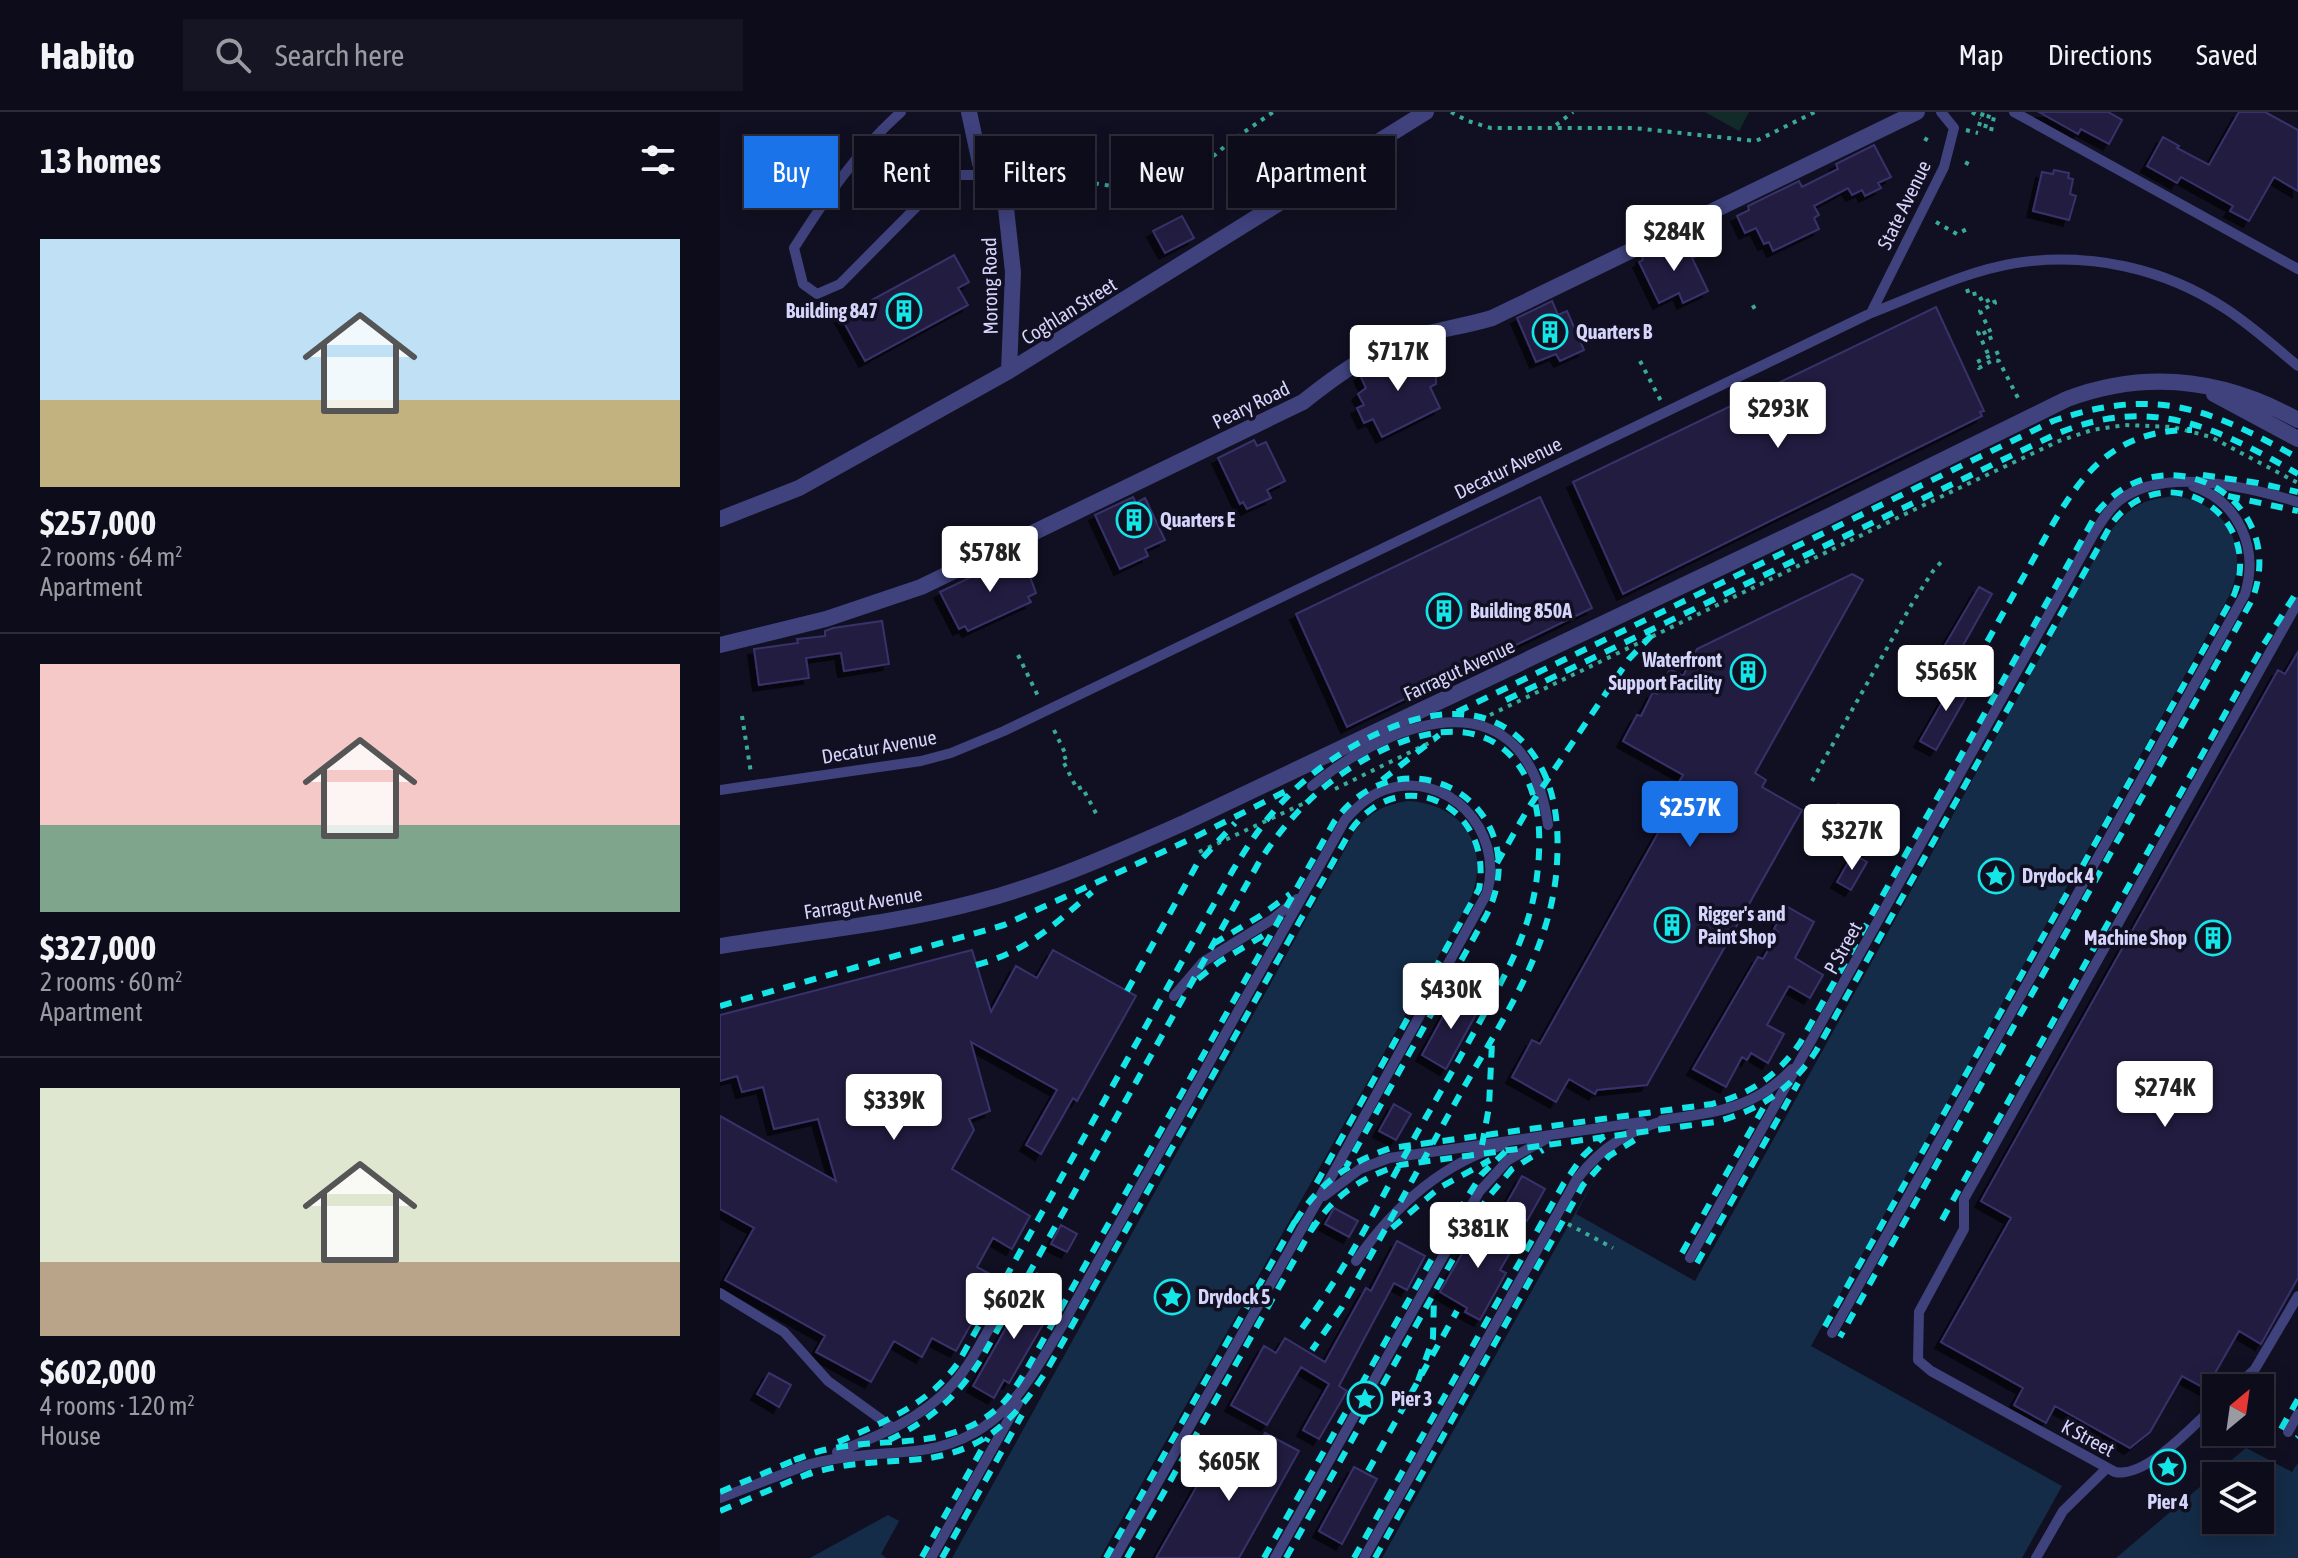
<!DOCTYPE html>
<meta charset="utf-8">
<style>
body{margin:0;font-family:"Asap Condensed",sans-serif;background:#161523;color:#f1f3f6;height:100vh;display:flex;flex-direction:column;font-size:30px;white-space:nowrap}
*{box-sizing:border-box;margin:0}
p{font-size:26px;color:#9a9ba2}
.icon{flex:none;width:44px;height:44px;fill:none;stroke:currentColor;stroke-width:2;stroke-linecap:round;stroke-linejoin:round}
.map{position:relative;flex:1;overflow:hidden}
.drawer{display:flex;flex-direction:column;background:#0d0c1a;width:720px}
.drawer>*{flex:none}
.hud{position:absolute;left:24px;top:24px;width:760px;height:72px;display:flex;gap:16px}
.needle{width:52px;rotate:29deg}
.fabs{position:absolute;left:1482px;top:1262px;display:grid;gap:16px}
.fabs a{display:grid;place-items:center;width:72px;height:72px;border-radius:0px;background:#0d0c1a;box-shadow:0 4px 20px #0003,0 0 0 2px #2d2c39;font-size:40px}
.price{position:absolute;translate:-50% -68px;padding:0 18px;border-radius:8px;background:#fff;color:#222;font-size:26px;line-height:52px;filter:drop-shadow(0 2px 4px #0008)}
.price::after{content:'';position:absolute;left:50%;top:48px;width:24px;height:18px;margin-left:-12px;background:inherit;clip-path:polygon(0 0,100% 0,50% 100%)}
.price.active{background:#1a73e8;color:#fff}
ul{padding:0;list-style:none}
li{display:grid;align-content:center;gap:16px;height:424px;padding:0 40px}
li+li{border-top:2px solid #2d2c39}
li span{display:grid;place-items:center;height:248px;border-radius:0px;color:#555}
li>.icon{margin-inline-start:auto}
span .icon{width:144px;height:144px;fill:#fffc;stroke-width:1}
li b{font-size:34px}
h2{display:flex;justify-content:space-between;align-items:center;height:96px;padding:0 40px;font-size:34px}
.chip{padding:0 28px;border-radius:0px;background:#0d0c1a;box-shadow:0 4px 20px #0003,0 0 0 2px #2d2c39;font-size:28px;line-height:72px}
.chip.active{background:#1a73e8;color:#fff}
header{display:flex;align-items:center;gap:48px;box-sizing:border-box;height:112px;padding:0 40px;background:#0d0c1a;border-bottom:2px solid #2d2c39}
header strong{font-size:38px}
nav{display:flex;gap:44px;margin-inline-start:auto;font-size:28px}
.search{width:560px;height:72px;background:#161523;display:flex;align-items:center;gap:20px;box-sizing:border-box;padding:0 28px;border-radius:0px;color:#9a9ba2;font-size:30px}
main{display:flex;flex:1;min-height:0}
.map>svg:first-child{display:block}
</style>
<header>
<strong>Habito</strong>
<div class="search"><svg class="icon" aria-label="search" viewBox="0 0 24 24"><circle cx="10" cy="10" r="6"/><path d="M15 15l6 6"/></svg>Search here</div>
<nav><a>Map</a><a>Directions</a><a>Saved</a></nav>
</header>
<main>
<section class="drawer">
<h2>13 homes<svg class="icon" aria-label="filters" viewBox="0 0 24 24"><path d="M4 7h16M4 17h16"/><circle cx="9" cy="7" r="2"/><circle cx="15" cy="17" r="2"/></svg></h2>
<ul>
<li><span style="background:linear-gradient(#bfe0f5 65%,#c2b280 0)"><svg class="icon" aria-label="home" viewBox="0 0 24 24"><path d="M3 11l9-7 9 7M6 9v11h12V9"/></svg></span><div><b>$257,000</b><p>2 rooms · 64 m²</p><p>Apartment</p></div></li>
<li><span style="background:linear-gradient(#f6c9c9 65%,#7fa58c 0)"><svg class="icon" aria-label="home" viewBox="0 0 24 24"><path d="M3 11l9-7 9 7M6 9v11h12V9"/></svg></span><div><b>$327,000</b><p>2 rooms · 60 m²</p><p>Apartment</p></div></li>
<li><span style="background:linear-gradient(#dfe7d0 70%,#b9a48a 0)"><svg class="icon" aria-label="home" viewBox="0 0 24 24"><path d="M3 11l9-7 9 7M6 9v11h12V9"/></svg></span><div><b>$602,000</b><p>4 rooms · 120 m²</p><p>House</p></div></li>
</ul>
</section>
<div class="map">
<svg width="1578" height="1446" viewBox="0 0 1578 1446">
<defs>
<filter id="shadow"><feDropShadow dx="-6" dy="6" stdDeviation="0" flood-color="#0009"/></filter>
</defs>
<rect width="100%" height="100%" fill="#111022"/>
<path fill="#132b28" d="M985,0H1029L1019,19Z"/>
<path fill="#142c48" fill-rule="evenodd" d="M1456,384C1509,393 1530,436 1509,484L1091,1234L1358,1383L1461,1298L1496,1320L1572,1360L1578,1351V1446H449L716,973L876,1064L856,1102L975,1169L1389,421C1410,394 1422,387 1456,384ZM1496,1364H1540V1408H1496Z
M689,689C744,693 770,735 751,786L380,1446H232L635,719C649,700 666,692 689,689Z
M163,1386L184,1400L161,1442L166,1446H46Z"/>
<path fill="#111022" d="M716,973L876,1064L662,1446H449Z
M1461,1298L1496,1320L1527,1335L1396,1446H1302L1342,1374L1358,1383Z
M161,1383L184,1400L179,1409L168,1403L90,1446H42L65,1424Z"/>
<path fill="#221d41" stroke="#38326b" stroke-width="2" filter="url(#shadow)" d="M1319,0H1388L1402,8L1389,32L1361,17L1358,22Z
M1519,0H1545L1578,18V79L1554,65L1529,109L1510,99L1513,94L1461,65L1457,71L1427,54L1443,25L1459,34L1457,36L1489,53Z
M1154,33L1171,65L1158,71L1161,76L1145,84L1142,78L1132,83L1128,76L1094,94L1099,103L1094,106L1099,117L1053,139L1049,130L1044,132L1036,116L1025,121L1017,104L1029,98L1028,94L1079,69L1082,75L1118,57L1116,52Z
M1334,58L1349,61L1348,66L1353,67L1350,82L1356,84L1349,108L1313,99L1322,60L1333,62Z
M547,61L555,78L534,87L526,70Z
M462,104L474,126L445,141L433,119Z
M956,129L958,134L969,129L976,144L972,146L988,179L963,191L959,181L939,191L919,150L923,148L922,145Z
M234,143L249,170L238,176L248,193L145,249L121,205Z
M832,189L838,203L847,199L864,238L840,249L836,242L816,250L797,206Z
M1216,195L1264,299L1260,300L1262,304L903,482L853,370Z
M692,237L701,256L706,254L708,257H716V272L710,275L720,296L662,325L653,307L644,311L637,296L644,293L638,282L646,276L640,263L668,247Z
M534,328L537,334L546,330L565,369L547,378L551,386L527,397L523,390L520,392L498,346Z
M413,385L416,391L425,386L445,428L425,437L428,444L400,457L375,403Z
M820,385L872,496L627,615L576,502Z
M301,441L316,481L308,485L311,490L248,519L245,514L239,517L220,480Z
M1132,462L1143,468L1035,661L1046,668L1042,675L1082,698L927,973L877,978L875,982L849,967L836,990L792,965L812,928L820,932L951,698L945,695L963,663L903,629L917,603L921,604L933,580L937,582L950,557L963,564L977,537Z
M1259,475L1272,482L1241,537L1245,539L1233,560L1215,550Z
M162,509L169,552L124,559L121,541L86,546L89,566L39,573L34,537L78,531L77,527L105,524V519L113,516Z
M1578,540V1166L1541,1232L1519,1219L1486,1277L1462,1264L1430,1320L1410,1336L1335,1294L1326,1311L1294,1293L1303,1276L1221,1230L1291,1106L1261,1089L1558,558L1565,562Z
M1237,564L1253,573L1216,638L1200,629Z
M1118,692L1135,701L1133,705L1160,720L1149,739L1106,713Z
M1133,742L1147,750L1131,778L1117,770Z
M1066,794L1094,810L1075,846L1103,863L1090,886L1069,874L1047,913L1064,922L1048,951L1031,941L1027,948L1022,945L1006,975L973,957L1038,845L1043,847L1058,820L1054,817Z
M252,838L271,900L296,854L317,866L333,838L416,884L357,989L353,986L321,1042L306,1033L337,978L251,930L270,999L249,1007L254,1018L232,1057L310,1104L292,1137L273,1126L257,1155L277,1166L236,1239L212,1226L202,1245L174,1229L151,1270L96,1240L105,1224L5,1168L34,1116L0,1097V1004L116,1069L98,1007L54,1017L43,975L22,980L17,964L0,969V903Z
M736,881L760,895L726,957L702,943Z
M674,992L691,1002L676,1028L659,1019Z
M802,1064L825,1077L807,1109L784,1096Z
M614,1096L638,1109L629,1125L605,1112Z
M765,1101L779,1109L771,1125L792,1137L780,1158L786,1161L760,1208L745,1200L747,1196L720,1180Z
M341,1113L357,1122L347,1140L331,1132Z
M677,1129L705,1144L687,1178L674,1171L619,1274L627,1279L599,1327L583,1318L609,1272L581,1255L547,1313L511,1293L544,1234L556,1241L565,1226L605,1250L646,1176L651,1179Z
M317,1161L331,1169L312,1202L325,1209L289,1271L284,1268L274,1286L253,1274Z
M49,1261L71,1273L59,1295L37,1282Z
M545,1321L579,1339L519,1446H436L499,1335L528,1351Z
M634,1355L657,1367L622,1432L599,1419Z"/>
<g fill="none" stroke-linecap="round" stroke-linejoin="round">
<path stroke="#39aa9a" stroke-width="4" stroke-dasharray="4 6" stroke-linecap="butt" d="M731,0L748,9L771,16H914L1036,29L1095,0
M1252,0L1261,6
M836,13L853,0
M1259,14L1263,0
M1265,16L1270,0
M1246,18L1258,21
M1271,19L1275,0
M1205,29L1208,24
M275,39L315,69L367,70L416,78L448,77L462,71L510,30L553,0
M1246,53L1250,45
M1216,110L1237,122L1251,115
M1247,177L1249,183L1258,181L1263,191L1273,186L1275,191L1260,199L1273,225L1268,227L1263,218L1258,220L1269,244
M1032,196L1037,193
M1279,240L1257,250L1259,256L1273,248L1279,249L1299,288
M920,249L941,289
M298,543L319,586
M770,603L1235,378L1339,329L1372,318L1405,313L1453,315L1491,325L1578,371
M22,604L31,661
M334,618L347,645L342,647L357,677L362,675L378,705
M1092,669L1193,490L1213,459L1223,448
M615,677L715,628
M479,740L589,689
M848,1112L893,1136"/>
<path stroke="#3f427d" stroke-width="10" d="M181,0C136,40 106,86 74,136L83,172L97,182L120,172L228,63H267
M1294,0L1578,157
M1151,201L1224,55L1234,16L1221,0
M592,674C678,603 806,562 828,713
M0,678L201,649L231,641L284,619L1151,201C1198,183 1246,159 1296,151C1370,140 1444,156 1506,197C1532,214 1555,235 1578,254
M454,884L483,850L553,807L577,787
M942,1008C995,1000 1033,998 1072,957
M604,1084L640,1057L669,1046L922,1010
M970,1146L1373,423C1381,410 1389,397 1400,388C1444,354 1529,375 1578,390
M636,1149C672,1097 721,1052 783,1033
M0,1181L64,1220L108,1269L173,1316
M1112,1221L1525,482C1539,436 1519,390 1473,374
M1515,1276L1535,1257L1578,1184
M1496,1293C1472,1314 1427,1366 1395,1360L1211,1259L1198,1248L1199,1200L1244,1117V1087L1578,490
M1568,1320L1578,1302
M117,1340C159,1324 203,1306 233,1272C251,1252 263,1227 276,1204
M80,1355C120,1343 154,1343 195,1339C277,1330 304,1278 342,1214L625,708C636,696 648,684 664,678C727,656 785,719 767,781L610,1067L395,1446
M0,1386L84,1354
M211,1446L298,1291
M555,1446L759,1080L788,1048L826,1027
M644,1446L857,1067C882,1034 910,1018 949,1007
M1316,1446L1343,1399L1386,1357"/>
<path stroke="#3f427d" stroke-width="16" d="M249,0L260,51L286,96L293,160L289,259
M1494,282L1578,327
M0,407L79,376L289,259L706,0
M0,533L106,507L201,475L583,290C617,263 651,238 694,225C720,217 746,214 772,206L1197,0
M0,834C86,820 176,812 260,789C332,770 398,740 466,710L1103,407L1347,287C1427,257 1504,267 1578,308"/>
<path stroke="#14e5e7" stroke-width="6" stroke-dasharray="12 10" stroke-linecap="butt" d="M1483,363L1538,371L1578,380
M1508,384L1578,399
M1246,568C1267,530 1288,492 1309,455C1349,383 1378,317 1472,318
M786,588L1334,323C1429,282 1495,314 1578,362
M737,600L1333,309C1435,274 1489,296 1578,346
M662,668L719,623
M777,751L809,695L909,547L932,523
M493,832L540,804L570,782
M256,853C306,840 334,813 372,780
M478,867L499,850L551,819
M407,879L477,752L515,711
M0,894L284,813L473,726L566,679
M762,1033L769,995L772,930
M1222,1108L1544,532L1578,478
M575,1110C598,1072 629,1050 671,1036L992,992C1031,982 1058,963 1080,931L1378,399C1446,317 1571,388 1532,488L1120,1225
M672,1116L719,1076L770,1048
M591,1119C613,1084 640,1066 680,1053L995,1010C1038,999 1072,977 1096,939L1392,411C1445,341 1546,402 1514,483L1104,1216
M962,1141L1046,991
M977,1151L1078,971
M698,1269L713,1226L714,1184
M1561,1317L1578,1287
M1577,1326L1578,1325
M169,1328C209,1309 237,1285 260,1249L538,752C554,726 573,703 596,682C642,641 739,588 791,644C821,676 822,723 817,764C811,820 783,867 757,915C737,951 717,986 697,1021C659,1090 624,1163 576,1224
M118,1330C164,1310 208,1293 238,1251L513,758C530,730 547,704 571,681C626,627 748,559 810,638C838,674 840,720 836,764C827,846 778,914 739,984C700,1054 661,1125 622,1195L592,1238
M74,1348C86,1344 97,1339 109,1337C169,1324 230,1340 280,1294C293,1281 303,1264 312,1248L614,710C684,612 821,695 766,804L626,1055
M648,1359L737,1199
M81,1365C117,1351 152,1351 190,1348C257,1344 292,1313 327,1258L631,718C681,648 774,694 759,777L595,1074
M0,1380L82,1345
M0,1399L92,1360
M202,1445L268,1326
M222,1446L302,1303
M386,1446L579,1102
M407,1446L595,1111
M544,1446L737,1102L761,1063L787,1038
M566,1446L766,1088L792,1057L823,1038
M634,1446L844,1071L863,1044L884,1024
M655,1446L863,1073L889,1044L921,1024"/>
</g>
<defs>
<g id="building-ring" transform="scale(1.8)"><circle r="9.5" fill="#111022" stroke="#14e5e7" stroke-width="1.5"/><path d="M-4-6H4V6H1V3H-1V6H-4ZM-2.5-4.3h1.7v1.8h-1.7ZM.8-4.3h1.7v1.8H.8ZM-2.5-1h1.7V.8h-1.7ZM.8-1h1.7V.8H.8Z" fill="#14e5e7"/></g>
<g id="sight-ring" transform="scale(1.8)"><circle r="9.5" fill="#111022" stroke="#14e5e7" stroke-width="1.5"/><path d="M0-6L1.8-2.2L6-1.7L2.9 1.2L3.7 5.4L0 3.3L-3.7 5.4L-2.9 1.2L-6-1.7L-1.8-2.2Z" fill="#14e5e7"/></g>
</defs>
<g fill-rule="evenodd">
<use href="#building-ring" x="184" y="199"/>
<use href="#building-ring" x="830" y="220"/>
<use href="#building-ring" x="414" y="408"/>
<use href="#building-ring" x="724" y="499"/>
<use href="#building-ring" x="1028" y="560"/>
<use href="#sight-ring" x="1276" y="764"/>
<use href="#building-ring" x="952" y="813"/>
<use href="#building-ring" x="1493" y="826"/>
<use href="#sight-ring" x="452" y="1185"/>
<use href="#sight-ring" x="645" y="1287"/>
<use href="#sight-ring" x="1448" y="1355"/>
</g>
<g text-anchor="middle" stroke-width="7" stroke-linejoin="round" paint-order="stroke">
<g font-size="20" fill="#d5d4fb" stroke="#111022">
<text transform="translate(1184 93) rotate(-64)" y="7">State Avenue</text>
<text transform="translate(270 174) rotate(-91)" y="7">Morong Road</text>
<text transform="translate(349 199) rotate(-32)" y="7">Coghlan Street</text>
<text transform="translate(531 293) rotate(-26)" y="7">Peary Road</text>
<text transform="translate(788 356) rotate(-26)" y="7">Decatur Avenue</text>
<text transform="translate(739 558) rotate(-25)" y="7">Farragut Avenue</text>
<text transform="translate(159 635) rotate(-10)" y="7">Decatur Avenue</text>
<text transform="translate(143 791) rotate(-9)" y="7">Farragut Avenue</text>
<text transform="translate(1123 836) rotate(-61)" y="7">P Street</text>
<text transform="translate(1368 1326) rotate(28)" y="7">K Street</text>
</g>
<g font-size="20" font-weight="bold" fill="#d5d4fb" stroke="#111022" text-anchor="start">
<text x="158" y="206" text-anchor="end">Building 847</text>
<text x="856" y="227">Quarters B</text>
<text x="440" y="415">Quarters E</text>
<text x="750" y="506">Building 850A</text>
<text x="1002" y="555" text-anchor="end">Waterfront<tspan x="1002" dy="23">Support Facility</tspan></text>
<text x="1302" y="771">Drydock 4</text>
<text x="978" y="809">Rigger's and<tspan x="978" dy="23">Paint Shop</tspan></text>
<text x="1467" y="833" text-anchor="end">Machine Shop</text>
<text x="478" y="1192">Drydock 5</text>
<text x="671" y="1294">Pier 3</text>
<text x="1448" y="1397" text-anchor="middle">Pier 4</text>
</g>
</g>
</svg>
<div class="fabs">
<a><svg class="needle" viewBox="-14 -14 28 28"><path d="M0-13l5 13h-10z" fill="#e53935"/><path d="M0 13l5-13h-10z" fill="#9a9ba2"/></svg></a>
<a><svg class="icon" aria-label="layers" viewBox="0 0 24 24"><path d="M12 4l9 5-9 5-9-5zM3 14l9 5 9-5"/></svg></a>
</div>
<b class="price" style="left:954px;top:161px">$284K</b>
<b class="price" style="left:678px;top:281px">$717K</b>
<b class="price" style="left:1058px;top:338px">$293K</b>
<b class="price" style="left:270px;top:482px">$578K</b>
<b class="price" style="left:1226px;top:601px">$565K</b>
<b class="price active" style="left:970px;top:737px">$257K</b>
<b class="price" style="left:1132px;top:760px">$327K</b>
<b class="price" style="left:731px;top:919px">$430K</b>
<b class="price" style="left:1445px;top:1017px">$274K</b>
<b class="price" style="left:174px;top:1030px">$339K</b>
<b class="price" style="left:758px;top:1158px">$381K</b>
<b class="price" style="left:294px;top:1229px">$602K</b>
<b class="price" style="left:509px;top:1391px">$605K</b>
<div class="hud">
<a class="chip active">Buy</a>
<a class="chip">Rent</a>
<a class="chip">Filters</a>
<a class="chip">New</a>
<a class="chip">Apartment</a>
</div>
</div>
</main>
